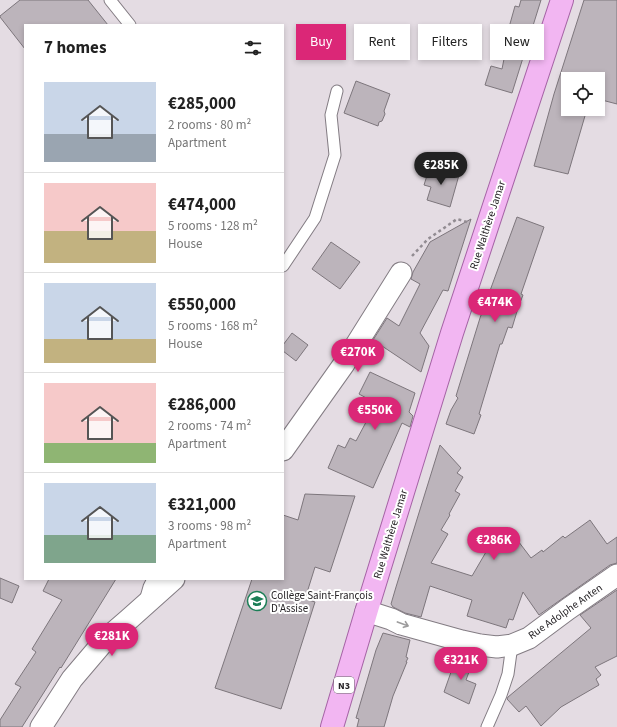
<!DOCTYPE html>
<meta charset="utf-8">
<style>
body{margin:0;font-family:"Source Sans 3",sans-serif;background:#f2f2f2;color:#222;height:100vh;display:flex;flex-direction:column;font-size:15px;white-space:nowrap}
*{box-sizing:border-box;margin:0}
p{font-size:13px;color:#767676}
.icon{flex:none;width:22px;height:22px;fill:none;stroke:currentColor;stroke-width:2;stroke-linecap:round;stroke-linejoin:round}
.map{position:relative;flex:1;overflow:hidden}
.sheet{position:absolute;left:24px;top:24px;width:260px;height:556px;display:flex;flex-direction:column;background:#fff;border-radius:0px;box-shadow:0 2px 6px #0003}
.sheet>*{flex:none}
.guide{position:absolute;left:296px;top:24px;width:261px;height:36px;display:flex;gap:8px}
.fabs{position:absolute;left:561px;top:72px;display:grid;gap:8px}
.fabs a{display:grid;place-items:center;width:44px;height:44px;border-radius:0px;background:#fff;box-shadow:0 2px 6px #0003;font-size:20px}
.price{position:absolute;translate:-50% -34px;padding:0 9px;border-radius:14px;background:#db2777;color:#fff;font-size:13px;line-height:26px;filter:drop-shadow(0 1px 2px #0008)}
.price::after{content:'';position:absolute;left:50%;top:24px;width:12px;height:9px;margin-left:-6px;background:inherit;clip-path:polygon(0 0,100% 0,50% 100%)}
.price.current{background:#222;color:#fff}
ul{padding:0;list-style:none}
li{display:flex;align-items:center;gap:12px;height:100px;padding:0 20px}
li+li{border-top:1px solid #e0e0e0}
li span{display:grid;place-items:center;flex:none;width:112px;height:80px;border-radius:0px;color:#555}
li>.icon{margin-inline-start:auto}
span .icon{width:48px;height:48px;fill:#fffc;stroke-width:1}
li b{font-size:17px}
h2{display:flex;justify-content:space-between;align-items:center;height:48px;padding:0 20px;font-size:17px}
.tag{padding:0 14px;border-radius:0px;background:#fff;box-shadow:0 2px 6px #0003;font-size:14px;line-height:36px}
.tag.current{background:#db2777;color:#fff}
.map>svg:first-child{display:block}
</style>
<div class="map">
<svg width="617" height="727" viewBox="0 0 617 727">
<rect width="100%" height="100%" fill="#e4dce3"/>
<path fill="#bcb4bb" stroke="#7d767c" d="M20,0H88L108,25H25V49L0,17V16Z
M521,0H541L512,93L485,85L491,66L502,69L508,39L506,38L515,6L519,7Z
M584,0H617V104L598,99V79H568V109H587L568,174L534,166L554,94Z
M356,81L390,94L384,111L385,114L382,121L379,122L378,126L344,113Z
M430,166L459,175L450,207L427,200L431,187L424,185Z
M517,217L544,227L521,294L523,295L518,308L512,328L508,327L502,344H500L479,414L481,415L474,434L446,424L451,410L458,398L456,396L480,318Z
M471,219L448,291L443,290L420,333L429,346L421,372L373,340L387,318L399,326L420,284L411,279L413,272L430,242Z
M331,242L360,262L340,289L312,269Z
M292,333L308,345L296,361L283,351V345Z
M370,372L415,393L409,412L413,416L410,427L402,423L373,488L328,468L338,445L345,448L350,438L356,441L373,409L367,406L370,400L359,394Z
M440,445L461,468L457,473L463,477L455,491L460,494L449,514L450,515L441,530L448,534L431,563L472,576L493,540L504,546L512,533L531,558L542,550L543,552L563,536L565,538L590,520L607,544L617,537V563L610,565L539,615L523,592L513,620L509,619L506,628L467,616L472,600L430,586L421,617L405,613L393,607L391,604L396,587Z
M305,494L355,496L330,572L315,567L305,599L315,602L281,709L215,688L252,579H283V515L298,520Z
M0,578L19,586L12,603L0,598Z
M49,579H116L61,668L60,667L22,727H0V720L21,687L15,684L36,652L32,649L62,600L43,591Z
M617,590V656L595,667L601,675L596,679L599,685L561,707L541,726L526,706L519,712L507,699L508,697L591,628L580,615Z
M383,633L410,640L406,657L408,658L406,662H407L393,696L384,727H357L359,719L356,718L376,650Z
M457,655L473,661L466,680L476,684L469,704L444,692Z"/>
<g fill="none" stroke-linecap="round" stroke-linejoin="round">
<g stroke="#837c83" stroke-width="13">
<path id="lane" d="M110,0L130,25
M283,266L315,218L335,155L331,115L337,91
M145,601L149,587L153,579
M487,727L501,695L508,674L512,645"/>
</g>
<g stroke="#837c83" stroke-width="23">
<path id="street" d="M283,450L344,364L401,273
M366,611L391,619L401,624L462,641L480,645L497,647L512,645L529,638L568,609L617,575
M41,727L72,679L106,639L128,620L174,579"/>
</g>
<g stroke="#a563a5" stroke-width="24">
<path id="primary" d="M332,727L371,596L452,333L562,0"/>
</g>
<path stroke="#928c92" stroke-width="2.5" stroke-dasharray="3 3" stroke-linecap="butt" d="M412,256L428,239L457,219L467,222"/>
<use href="#lane" stroke="#fff" stroke-width="11"/>
<use href="#street" stroke="#fff" stroke-width="21"/>
<use href="#primary" stroke="#f2b6f2" stroke-width="22"/>
</g>
<defs><path id="oneway-shaft" d="M-6 0H5M1.5-3L5.5 0L1.5 3" fill="none" stroke-width="1.6" stroke-linecap="round" stroke-linejoin="round"/></defs>
<use stroke="#9d9c9d" href="#oneway-shaft" transform="translate(403 624) rotate(20)"/>
<defs>
<g id="school-ring" transform="scale(1)"><circle r="9.5" fill="#fff" stroke="#1b7e56" stroke-width="1.5"/><path d="M0-5L7-2L0 1L-7-2ZM-4 1L0 2.5L4 1V4Q0 6-4 4Z" fill="#1b7e56"/></g>
</defs>
<g fill-rule="evenodd">
<use href="#school-ring" x="257" y="601"/>
</g>
<g text-anchor="middle" stroke-width="4" stroke-linejoin="round" paint-order="stroke">
<rect fill="#fff" stroke="#676567" stroke-width="1" x="334" y="677" width="20" height="16" rx="3"/>
<g font-size="10" font-weight="bold" fill="#262326">
<text x="344" y="689">N3</text>
</g>
<g font-size="11" fill="#262326" stroke="#fff">
<text transform="translate(487 225) rotate(-72)" y="4">Rue Walthère Jamar</text>
<text transform="translate(390 534) rotate(-73)" y="4">Rue Walthère Jamar</text>
<text transform="translate(565 611) rotate(-35)" y="4">Rue Adolphe Anten</text>
</g>
<g font-size="11" fill="#262326" stroke="#fff" text-anchor="start">
<text x="271" y="599">Collège Saint-François<tspan x="271" dy="13">D'Assise</tspan></text>
</g>
</g>
</svg>
<div class="fabs">
<a><svg class="icon" aria-label="locate" viewBox="0 0 24 24"><circle cx="12" cy="12" r="6"/><path d="M12 2v4M12 18v4M2 12h4M18 12h4"/></svg></a>
</div>
<b class="price current" style="left:441px;top:186px">€285K</b>
<b class="price" style="left:495px;top:323px">€474K</b>
<b class="price" style="left:358px;top:373px">€270K</b>
<b class="price" style="left:375px;top:431px">€550K</b>
<b class="price" style="left:494px;top:561px">€286K</b>
<b class="price" style="left:112px;top:657px">€281K</b>
<b class="price" style="left:461px;top:681px">€321K</b>
<div class="guide">
<a class="tag current">Buy</a>
<a class="tag">Rent</a>
<a class="tag">Filters</a>
<a class="tag">New</a>
</div>
<section class="sheet">
<h2>7 homes<svg class="icon" aria-label="filters" viewBox="0 0 24 24"><path d="M4 7h16M4 17h16"/><circle cx="9" cy="7" r="2"/><circle cx="15" cy="17" r="2"/></svg></h2>
<ul>
<li><span style="background:linear-gradient(#c9d6e8 65%,#9aa5b1 0)"><svg class="icon" aria-label="home" viewBox="0 0 24 24"><path d="M3 11l9-7 9 7M6 9v11h12V9"/></svg></span><div><b>€285,000</b><p>2 rooms · 80 m²</p><p>Apartment</p></div></li>
<li><span style="background:linear-gradient(#f6c9c9 60%,#c2b280 0)"><svg class="icon" aria-label="home" viewBox="0 0 24 24"><path d="M3 11l9-7 9 7M6 9v11h12V9"/></svg></span><div><b>€474,000</b><p>5 rooms · 128 m²</p><p>House</p></div></li>
<li><span style="background:linear-gradient(#c9d6e8 70%,#c2b280 0)"><svg class="icon" aria-label="home" viewBox="0 0 24 24"><path d="M3 11l9-7 9 7M6 9v11h12V9"/></svg></span><div><b>€550,000</b><p>5 rooms · 168 m²</p><p>House</p></div></li>
<li><span style="background:linear-gradient(#f6c9c9 75%,#8fb573 0)"><svg class="icon" aria-label="home" viewBox="0 0 24 24"><path d="M3 11l9-7 9 7M6 9v11h12V9"/></svg></span><div><b>€286,000</b><p>2 rooms · 74 m²</p><p>Apartment</p></div></li>
<li><span style="background:linear-gradient(#c9d6e8 65%,#7fa58c 0)"><svg class="icon" aria-label="home" viewBox="0 0 24 24"><path d="M3 11l9-7 9 7M6 9v11h12V9"/></svg></span><div><b>€321,000</b><p>3 rooms · 98 m²</p><p>Apartment</p></div></li>
</ul>
</section>
</div>
